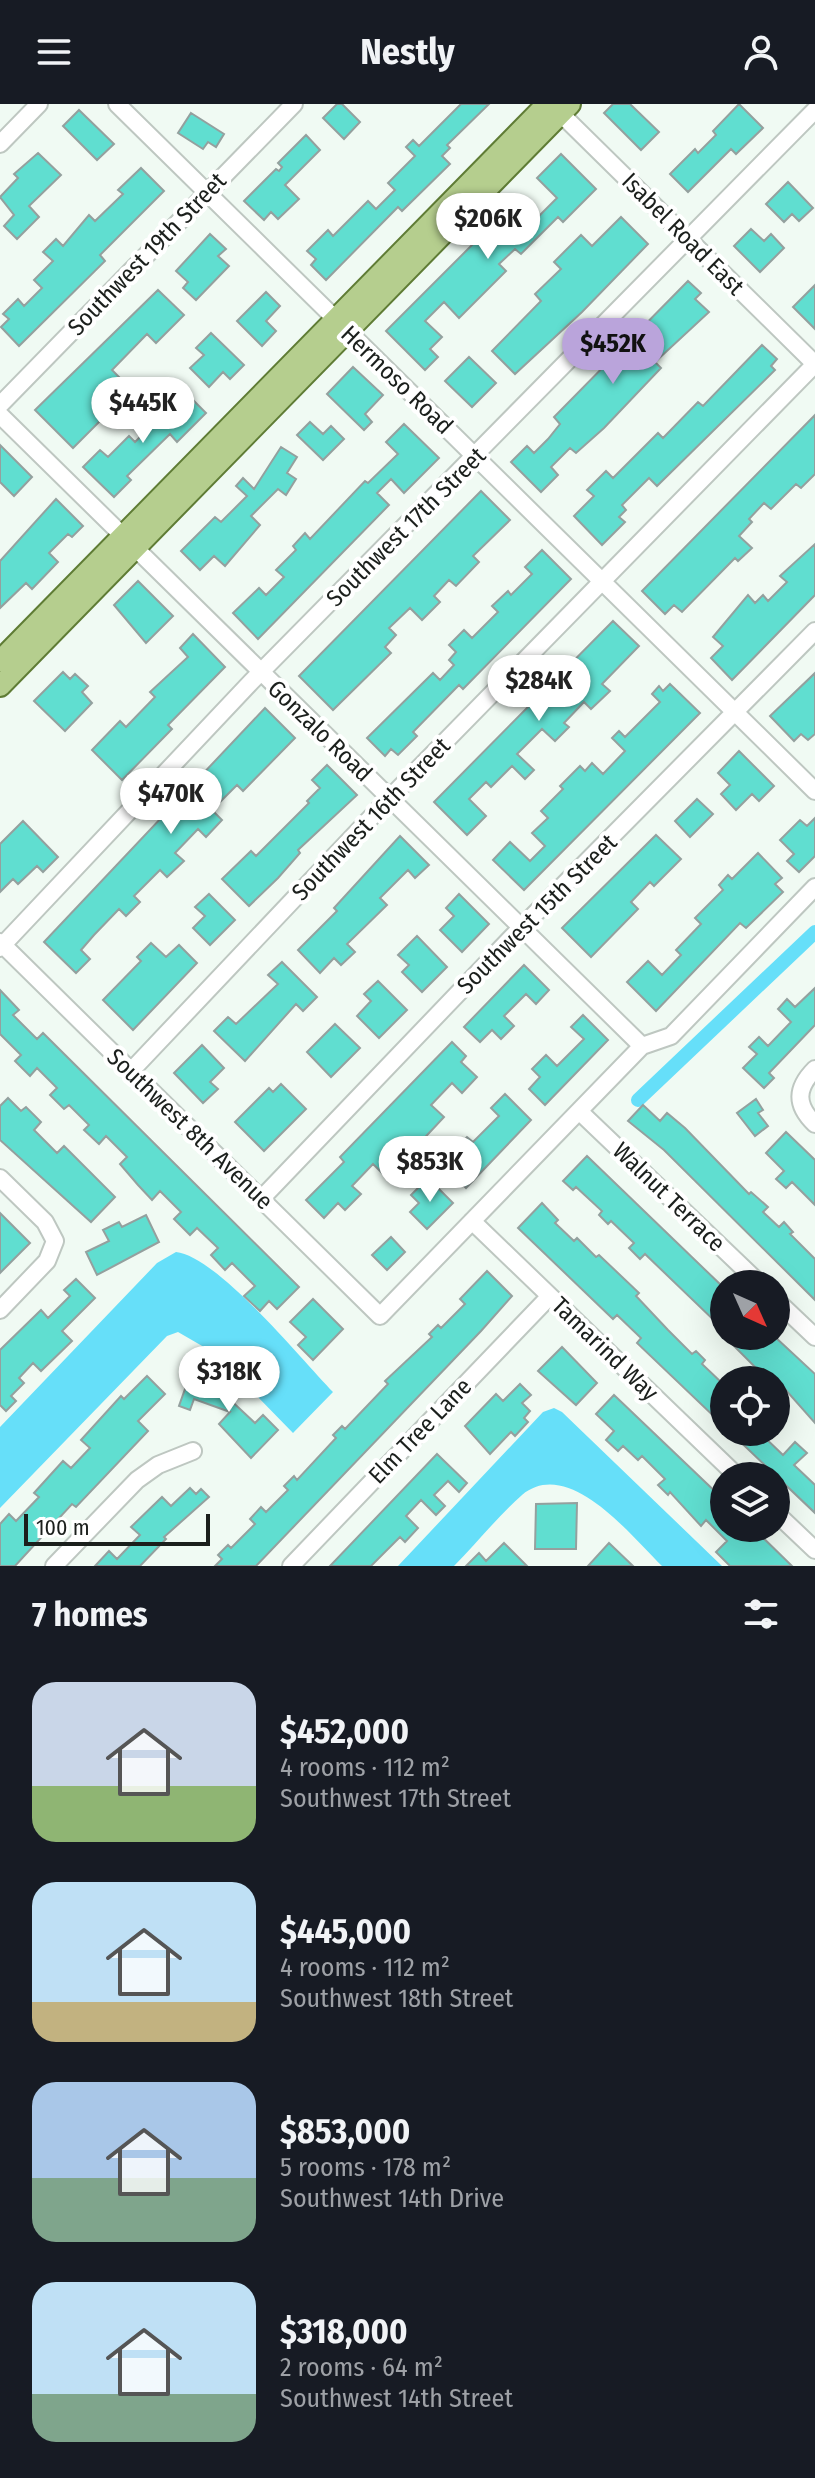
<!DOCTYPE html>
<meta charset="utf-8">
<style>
body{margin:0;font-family:"Fira Sans Condensed",sans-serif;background:#242831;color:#f1f3f6;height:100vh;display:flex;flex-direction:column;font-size:30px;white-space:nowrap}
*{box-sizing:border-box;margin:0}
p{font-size:26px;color:#9ea1a6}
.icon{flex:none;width:44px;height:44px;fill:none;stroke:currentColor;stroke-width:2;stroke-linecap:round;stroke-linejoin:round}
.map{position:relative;height:1462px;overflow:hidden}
.details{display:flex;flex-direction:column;background:#171b24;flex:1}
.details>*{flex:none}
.needle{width:52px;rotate:135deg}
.tools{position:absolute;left:710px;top:1166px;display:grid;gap:16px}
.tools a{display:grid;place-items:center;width:80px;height:80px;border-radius:50%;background:#171b24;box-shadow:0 8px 32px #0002;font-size:40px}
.scale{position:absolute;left:24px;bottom:20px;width:186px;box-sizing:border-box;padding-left:8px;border:4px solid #1b1f1c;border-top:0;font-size:22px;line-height:28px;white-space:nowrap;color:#1b1f1c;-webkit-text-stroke:6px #fff;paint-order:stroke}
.price{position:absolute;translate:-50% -68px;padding:0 18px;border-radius:28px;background:#fff;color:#222;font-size:26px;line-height:52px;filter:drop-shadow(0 2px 4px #0008)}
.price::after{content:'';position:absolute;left:50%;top:48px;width:24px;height:18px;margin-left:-12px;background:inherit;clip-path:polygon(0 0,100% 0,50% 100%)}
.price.active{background:#baa4db;color:#111}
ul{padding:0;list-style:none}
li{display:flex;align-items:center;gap:24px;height:200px;padding:0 32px}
li span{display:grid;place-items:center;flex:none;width:224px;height:160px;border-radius:24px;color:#555}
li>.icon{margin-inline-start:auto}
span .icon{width:96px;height:96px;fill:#fffc;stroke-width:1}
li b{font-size:34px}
h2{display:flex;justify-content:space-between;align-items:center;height:96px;padding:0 32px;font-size:34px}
header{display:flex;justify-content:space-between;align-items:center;height:104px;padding:0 32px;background:#171b24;font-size:36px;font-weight:700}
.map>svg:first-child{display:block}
</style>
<header><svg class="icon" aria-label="menu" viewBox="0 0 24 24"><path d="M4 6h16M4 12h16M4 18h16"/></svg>Nestly<svg class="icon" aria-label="person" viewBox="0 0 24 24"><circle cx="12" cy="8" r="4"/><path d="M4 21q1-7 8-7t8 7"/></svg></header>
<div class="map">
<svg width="815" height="1462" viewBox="0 0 815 1462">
<rect width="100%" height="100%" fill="#f0faf3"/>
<path fill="#66dff9" d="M176,1148C217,1152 302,1256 333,1288L293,1329L216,1250L178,1228L167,1232L0,1404V1323L157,1159Z
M554,1304L562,1308L722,1462H662C632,1433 569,1352 522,1391C498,1412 477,1439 454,1462H398L543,1308Z"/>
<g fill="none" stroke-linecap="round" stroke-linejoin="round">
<path stroke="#66dff9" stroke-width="14" d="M638,996L815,828"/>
</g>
<path fill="#60ded0" stroke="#94a09e" stroke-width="2" d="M337,0H342L360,18L344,35L323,14Z
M461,0H489L447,41L450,44L442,52L450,60L402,107L398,103L326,176L311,161L316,155L307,147L328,126L333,132L368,97L376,105L395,86L388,79L415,52L406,43L413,36L419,42Z
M613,0H630L659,28L641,46L604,9Z
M739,0L763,24L736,50L731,45L688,88L670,70L695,45L698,49L716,31L713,27Z
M79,6L114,40L97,56L63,22Z
M191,9L224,30L216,43L208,38L203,45L178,29Z
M306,31L320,46L285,81L299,95L278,115L271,108L264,116L244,97L276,65L279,67L282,63L278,59Z
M38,49L61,71L29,102L39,113L17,135L4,122L14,111L0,93L18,74L14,70Z
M561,50L596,85L563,118L558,113L521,150L515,145L499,160L506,167L459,214L444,198L425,217L442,233L430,245L438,253L425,266L386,227L483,130L488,135L523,100L537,114L557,94L537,74Z
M141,64L164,87L100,151L105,157L19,242L1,223L9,215L3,210L18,195L24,202L42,184L34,176L53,157L43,148L56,135L63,142L89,111L95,117L123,90L118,86Z
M788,78L813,104L799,117L792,110L784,118L766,100Z
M621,113L648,140L582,208L515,270L492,247L541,197L535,190L561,165L554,158L581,131L592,142Z
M751,125L764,137L771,130L784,144L760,168L734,142Z
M210,130L226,145L218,152L229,162L196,196L183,184L188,178L176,167Z
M688,177L701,189L695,195L709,208L655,258L661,264L604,324L576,349L570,344L551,363L558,371L541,388L511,358L527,342L534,349L548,335L560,320L554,313Z
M815,181V225L793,203Z
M158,186L184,211L156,239L147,230L112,266L122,276L96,302L98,305L94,309L101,316L73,344L35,306Z
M266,188L280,202L266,217L276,227L262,242L237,217Z
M211,229L244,261L230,275L223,268L209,283L190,264L204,251L196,244Z
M762,241L777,255L771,262L775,266L657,382L649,374L622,401L626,406L619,413L625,418L602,441L574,412L594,392L587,386L606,367L613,374L658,329L663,334L698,298L703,302Z
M469,253L496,279L472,303L445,277Z
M353,263L383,291L365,310L372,318L364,326L327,290Z
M191,294L206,309L177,338L170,330L127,372L131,376L114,393L83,363L100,346L108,353L129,332L135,338L156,317L150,310L164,296L177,308Z
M815,311V370L801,384L796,380L771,405L764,399L749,415L752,418L739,432L752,444L738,457L735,454L682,508L674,501L665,510L642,487Z
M310,318L323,330L331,322L344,335L323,356L297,331Z
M404,320L439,354L404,389L391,375L377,389L389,401L258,535L233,509L259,484L266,491L284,473L276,466L296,446L293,442L305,429L310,435L365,377L368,379L398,350L386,338Z
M0,341L32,373L14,392L0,378Z
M281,343L297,353L287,369L296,375L286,391L278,385L251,412L260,421L225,462L214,452L200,466L181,447L215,413L221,418L247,392L236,382L243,374L254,385Z
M481,387L510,416L473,452L479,458L456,482L449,476L434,492L440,498L422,516L410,504L389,524L396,531L385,543L391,549L333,606L299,572Z
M56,395L83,422L72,433L68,430L49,449L58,458L32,485L26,479L0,504V457Z
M815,440V491L732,576L711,554L723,542L713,533L748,491L755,499L763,491L768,497L787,478L780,472Z
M542,446L571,475L463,585L459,581L413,628L417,632L398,651L391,645L385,652L367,634L433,569L440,576L454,561L449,556L456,548L449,541L464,526L472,534L498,508L492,502L508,487L511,491L532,470L525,463Z
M138,477L173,512L146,539L114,501Z
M613,517L639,542L602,580L610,587L591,605L584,598L564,619L569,623L555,637L542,625L517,650L534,666L525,675L512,662L491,683L486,678L469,695L486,712L467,731L434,698Z
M193,530L225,563L168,621L172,625L122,676L92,646L120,617L126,623L155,593L150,588L188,553L180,544Z
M63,568L70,575L75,570L88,582L82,588L92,599L65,627L34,597Z
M815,569V630L808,636L801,630L794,637L770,612Z
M670,580L700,609L524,786L493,756L510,738L530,757L545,742L532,729L548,714L541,707L563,685L560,682L580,662L585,667L592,659L603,670L625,647L612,634L619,627L625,633L660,598L652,590L659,582L663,587Z
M265,604L295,634L243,687L237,681L212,706L222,716L206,733L198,725L175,749L184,757L167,773L160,766L134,792L140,798L126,812L119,805L94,831L81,846L90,855L76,869L44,838Z
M739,647L774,682L759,697L752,690L736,706L721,690L730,681L718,669Z
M327,661L357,691L298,746L300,749L278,774L249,802L222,775L251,747L256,752L309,699L307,697L320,684L312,676Z
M697,695L713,710L690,733L675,717Z
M815,714V752L799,768L787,757L794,750L780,736L800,716L807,722Z
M23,717L58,753L43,768L37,762L18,780L13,775L0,788V740Z
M656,731L681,755L654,782L650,778L631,798L638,805L591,853L562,824Z
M400,732L429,761L415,774L408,766L380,794L387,801L347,840L355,848L341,861L334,854L320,869L298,846L337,807L334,804Z
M758,749L782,774L775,780L783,788L746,824L740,819L656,907L627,878L648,857L662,871L681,851L676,846L701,820L695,814L723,786L719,781L728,771L732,775Z
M209,790L235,816L210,841L193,824L205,812L195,803Z
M459,790L489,820L462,848L440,826L454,812L446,804Z
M417,832L447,863L422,888L402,868L409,861L398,851Z
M151,839L166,853L179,841L197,859L133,926L103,896L141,857L137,853Z
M282,858L317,893L303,907L296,900L245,957L214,927L228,913L236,920L278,880L268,871Z
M524,861L549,886L536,900L526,890L504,912L514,922L501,935L492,926L480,938L464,923Z
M378,877L407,906L379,934L357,912L371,897L364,890Z
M815,884V921L769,969L774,974L764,984L743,964L757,950L749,943L759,933L768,942L791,918L778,905L787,895L795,903Z
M0,886L19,906L13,911L37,935L43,929L299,1183L277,1205L269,1197L260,1207L244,1192L255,1182L232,1159L225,1166L211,1151L218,1144L197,1124L190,1131L174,1115L181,1108L160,1087L152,1096L138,1081L120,1060L127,1053L106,1032L99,1040L84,1026L89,1021L69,1001L64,1005L50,991L57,984L37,964L30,972L15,957L21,951L0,930Z
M583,911L608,936L545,1001L529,985L540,973L532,965L546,951L557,962L584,935L571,923Z
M335,920L360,944L331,973L307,948Z
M452,938L466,952L461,958L477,973L462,989L452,979L431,1001L444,1013L387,1074L373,1060L352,1082L361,1090L345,1106L338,1099L324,1114L306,1096L344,1058L340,1053Z
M202,941L224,964L210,978L218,985L203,999L174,969Z
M281,980L306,1005L264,1047L235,1018L269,984L273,988Z
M505,990L531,1016L466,1084L451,1069L463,1057L453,1047L467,1033L473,1038L499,1012L491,1004Z
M8,994L21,1007L26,1003L41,1018L34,1026L57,1049L64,1042L115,1093L91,1118L0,1036V1002Z
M756,995L763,1006L758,1009L768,1022L755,1032L737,1009Z
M643,1001L660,1017L667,1009L685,1024L749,1090L751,1088L768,1103L763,1108L779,1123L784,1118L793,1128L790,1130L815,1155V1196L664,1046L628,1017Z
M786,1028L815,1056V1101L792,1078L786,1084L776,1075L784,1067L766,1049Z
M587,1052L724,1184V1226L645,1150L640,1155L629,1144L634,1139L611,1117L608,1120L599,1111L602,1107L576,1083L573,1086L563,1077Z
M428,1074L453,1099L427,1125L410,1108L419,1099L411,1091Z
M542,1099L558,1116L555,1119L574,1137L577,1134L596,1153L599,1151L639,1189L636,1192L668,1226L692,1250L696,1247L705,1256L702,1260L724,1281V1322L637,1239L641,1234L617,1211L613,1215L518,1124Z
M0,1109L30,1139L0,1169Z
M146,1111L159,1138L97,1171L86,1148L109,1137L103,1126L119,1118L122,1123Z
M391,1133L405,1148L387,1166L372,1151Z
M487,1167L512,1192L481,1227L256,1462H215L222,1455L218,1451L228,1441L231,1444L255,1420L250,1415L261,1403L266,1408L288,1386L284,1382L294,1372L297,1376L336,1334L333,1331L342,1322L345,1325L388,1280L385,1277L432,1233L429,1230L438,1221L441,1224L465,1200L460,1195Z
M76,1175L95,1194L62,1227L72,1237L41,1267L33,1259L19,1274L24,1279L11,1292L16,1297L6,1307L0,1301V1246L41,1206L48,1214L70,1192L64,1186Z
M313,1195L343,1225L313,1256L298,1241L306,1233L290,1218Z
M724,1232H774L815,1270V1319L777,1276H771L756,1264Z
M562,1243L597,1279L576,1301L538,1267Z
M190,1271L214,1279L216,1274L230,1278L225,1291L255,1319L263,1311L278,1326L251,1354L219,1320L230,1308L194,1295L190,1306L179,1302Z
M147,1272L165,1290L138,1317L148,1327L76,1403L72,1400L15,1462H0V1420L9,1410L16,1417L39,1393L34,1389L63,1357L71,1364L90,1344L81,1336L121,1292L124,1295Z
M520,1280L531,1291L522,1299L530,1307L524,1314L528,1318L515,1332L511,1328L490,1350L465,1322L496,1290L503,1297Z
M614,1291L724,1396V1424H753L792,1462H730L716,1448L727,1437L706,1416L701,1422L670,1388L668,1391L658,1381L665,1375L642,1352L638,1356L623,1342L618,1347L606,1336L614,1327L596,1310Z
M730,1328H759L783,1351L795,1338L807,1349L794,1361L815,1381V1409Z
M437,1350L467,1379L459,1388L448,1377L434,1391L445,1402L436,1411L421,1396L406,1412L418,1424L405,1438L400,1433L371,1462H330Z
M190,1384L196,1390L201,1385L209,1393L164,1433L166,1435L140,1462H95L109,1447L117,1455L140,1431L131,1423L162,1393L171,1402Z
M577,1399L576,1445H535L536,1400Z
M504,1439L527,1462H466L479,1449L486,1457Z
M609,1439L633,1462H588Z"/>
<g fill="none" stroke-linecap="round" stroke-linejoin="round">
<g stroke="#bec7c1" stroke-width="20">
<path id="minor" d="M117,0L815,687
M0,40L39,0
M0,301L294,0
M0,311L642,942
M0,838L380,1212L642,942L671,932L815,783
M0,844L251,578L815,6
M815,965C796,984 795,1001 815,1020
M131,967L379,705L815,260L554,3
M579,1007L760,1180
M0,1074L45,1118L55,1137L47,1157L0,1206
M261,1095L512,833L815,527
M472,1117L737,1372
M776,1196L815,1233
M776,1409L815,1446
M54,1462L137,1376L158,1361L193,1347
M291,1462L550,1192"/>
</g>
<g stroke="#5f7c35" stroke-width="24">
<path id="major" d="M0,557L547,0
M0,582L570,0"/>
</g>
<use href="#minor" stroke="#fff" stroke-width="16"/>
<use href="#major" stroke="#b5ce8e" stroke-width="20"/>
</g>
<g text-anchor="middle" stroke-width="8" stroke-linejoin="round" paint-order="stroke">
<g font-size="24" fill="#1b1f1c" stroke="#fff">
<text transform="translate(683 130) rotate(45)" y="8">Isabel Road East</text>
<text transform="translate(147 150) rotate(-46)" y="8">Southwest 19th Street</text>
<text transform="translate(397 276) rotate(44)" y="8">Hermoso Road</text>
<text transform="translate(406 423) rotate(-45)" y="8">Southwest 17th Street</text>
<text transform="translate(320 627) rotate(44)" y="8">Gonzalo Road</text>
<text transform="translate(371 715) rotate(-46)" y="8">Southwest 16th Street</text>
<text transform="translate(537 810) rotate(-45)" y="8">Southwest 15th Street</text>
<text transform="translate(190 1025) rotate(44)" y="8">Southwest 8th Avenue</text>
<text transform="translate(669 1093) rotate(44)" y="8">Walnut Terrace</text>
<text transform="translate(605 1245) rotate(44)" y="8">Tamarind Way</text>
<text transform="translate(420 1327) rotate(-46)" y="8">Elm Tree Lane</text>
</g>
</g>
</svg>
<div class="tools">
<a><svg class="needle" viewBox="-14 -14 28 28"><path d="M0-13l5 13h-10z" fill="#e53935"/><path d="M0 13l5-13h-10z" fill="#9ea1a6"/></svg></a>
<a><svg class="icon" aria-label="locate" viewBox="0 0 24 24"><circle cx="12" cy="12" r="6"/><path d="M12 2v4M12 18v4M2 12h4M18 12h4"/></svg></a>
<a><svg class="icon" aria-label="layers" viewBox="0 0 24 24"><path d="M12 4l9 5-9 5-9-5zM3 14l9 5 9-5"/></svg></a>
</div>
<div class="scale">100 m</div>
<b class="price" style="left:488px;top:157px">$206K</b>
<b class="price active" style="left:613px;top:282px">$452K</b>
<b class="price" style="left:143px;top:341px">$445K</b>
<b class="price" style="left:539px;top:619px">$284K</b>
<b class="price" style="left:171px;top:732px">$470K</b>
<b class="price" style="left:430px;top:1100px">$853K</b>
<b class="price" style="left:229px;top:1310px">$318K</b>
</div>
<section class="details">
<h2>7 homes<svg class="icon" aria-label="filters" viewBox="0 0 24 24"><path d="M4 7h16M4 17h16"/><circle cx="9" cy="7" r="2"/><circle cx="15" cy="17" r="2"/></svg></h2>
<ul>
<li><span style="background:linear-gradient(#c9d6e8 65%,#8fb573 0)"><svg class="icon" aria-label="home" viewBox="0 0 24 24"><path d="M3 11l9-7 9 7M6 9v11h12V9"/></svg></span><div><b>$452,000</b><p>4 rooms · 112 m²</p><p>Southwest 17th Street</p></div></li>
<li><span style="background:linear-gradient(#bfe0f5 75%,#c2b280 0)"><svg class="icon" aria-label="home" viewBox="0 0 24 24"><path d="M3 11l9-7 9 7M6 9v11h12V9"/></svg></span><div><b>$445,000</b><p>4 rooms · 112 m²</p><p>Southwest 18th Street</p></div></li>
<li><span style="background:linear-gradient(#a9c7e8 60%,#7fa58c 0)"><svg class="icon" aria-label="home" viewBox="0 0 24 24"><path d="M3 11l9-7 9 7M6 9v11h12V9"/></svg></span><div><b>$853,000</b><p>5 rooms · 178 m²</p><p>Southwest 14th Drive</p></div></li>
<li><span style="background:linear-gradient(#bfe0f5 70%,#7fa58c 0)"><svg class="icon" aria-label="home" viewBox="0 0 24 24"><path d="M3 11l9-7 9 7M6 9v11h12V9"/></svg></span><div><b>$318,000</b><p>2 rooms · 64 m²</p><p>Southwest 14th Street</p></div></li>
</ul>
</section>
